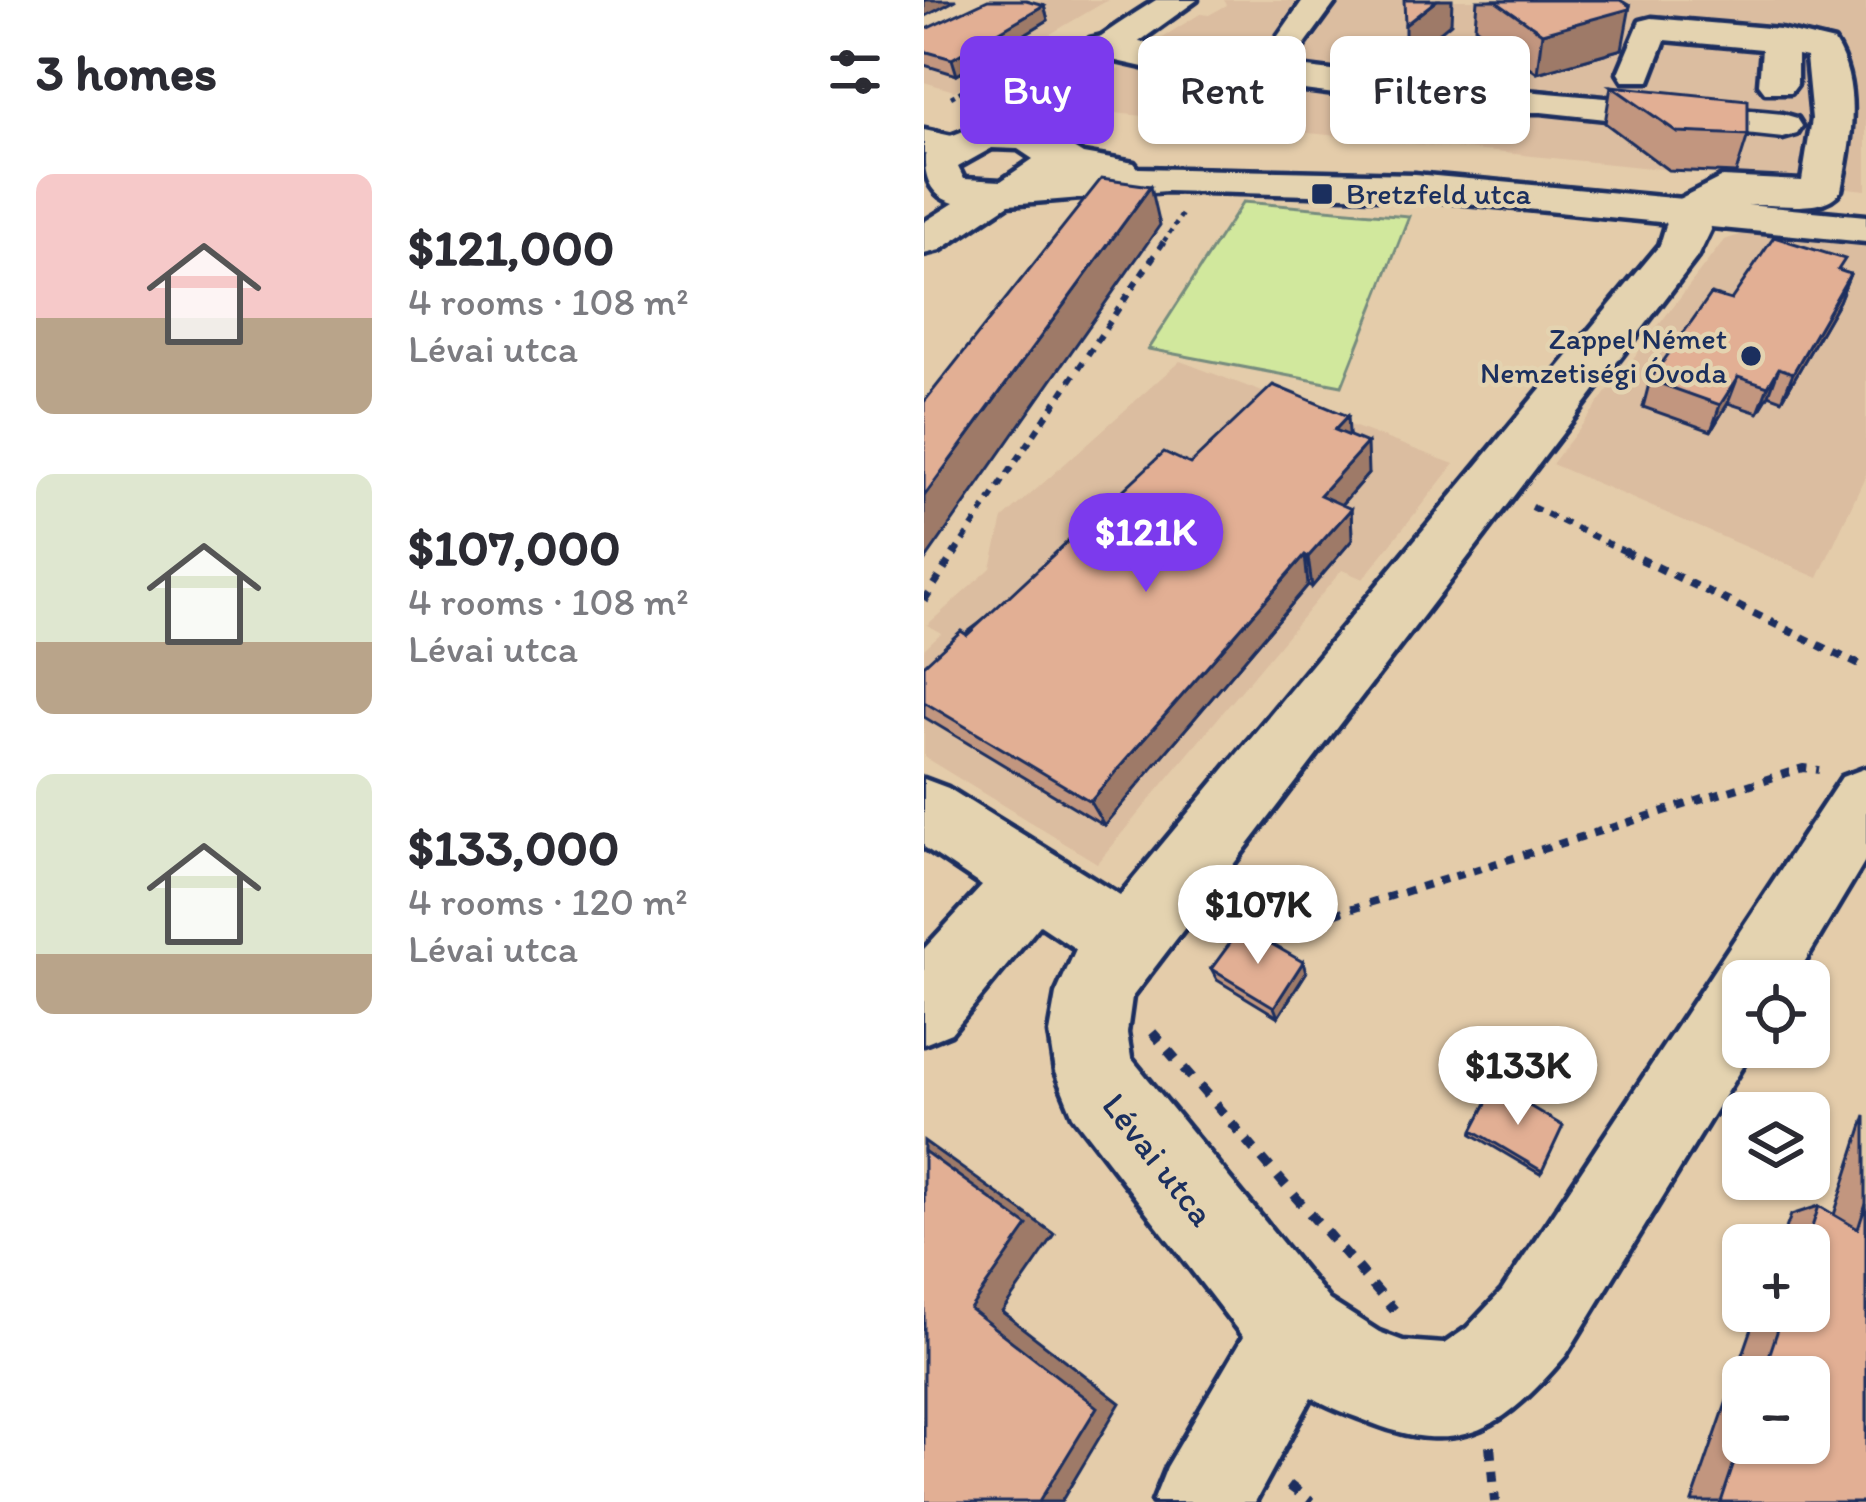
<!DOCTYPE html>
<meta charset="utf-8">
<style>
body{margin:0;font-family:Itim,sans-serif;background:#f2f2f3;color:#2b2b33;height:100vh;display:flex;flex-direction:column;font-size:45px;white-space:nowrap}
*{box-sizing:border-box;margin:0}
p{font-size:39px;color:#7c7c81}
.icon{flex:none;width:66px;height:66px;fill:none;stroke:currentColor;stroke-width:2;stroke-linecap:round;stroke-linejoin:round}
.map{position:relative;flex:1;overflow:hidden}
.drawer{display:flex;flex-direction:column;background:#fff;width:924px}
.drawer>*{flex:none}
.hud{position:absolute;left:36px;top:36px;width:726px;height:108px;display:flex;gap:24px}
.tools{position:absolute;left:798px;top:960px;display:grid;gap:24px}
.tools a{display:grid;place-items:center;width:108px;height:108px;border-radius:18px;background:#fff;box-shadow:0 3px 9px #0004;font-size:60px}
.price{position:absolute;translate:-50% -102px;padding:0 27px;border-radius:42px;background:#fff;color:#222;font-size:39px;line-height:78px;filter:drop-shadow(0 3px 6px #0008)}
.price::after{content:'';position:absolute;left:50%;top:72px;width:36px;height:27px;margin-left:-18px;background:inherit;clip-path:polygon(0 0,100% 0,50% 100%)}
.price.on{background:#7c3aed;color:#fff}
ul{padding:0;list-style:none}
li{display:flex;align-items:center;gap:36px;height:300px;padding:0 36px}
li span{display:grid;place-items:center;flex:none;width:336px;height:240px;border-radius:18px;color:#555}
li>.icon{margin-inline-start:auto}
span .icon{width:144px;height:144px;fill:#fffc;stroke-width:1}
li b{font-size:51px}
h2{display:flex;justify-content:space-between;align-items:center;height:144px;padding:0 36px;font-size:51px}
.tag{padding:0 42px;border-radius:18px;background:#fff;box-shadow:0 3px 9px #0004;font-size:42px;line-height:108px}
.tag.on{background:#7c3aed;color:#fff}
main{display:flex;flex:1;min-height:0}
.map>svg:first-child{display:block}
</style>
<main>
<section class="drawer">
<h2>3 homes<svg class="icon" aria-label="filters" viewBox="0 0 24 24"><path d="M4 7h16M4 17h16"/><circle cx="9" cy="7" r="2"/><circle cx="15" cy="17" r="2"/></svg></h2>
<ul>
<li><span style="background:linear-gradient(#f6c9c9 60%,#b9a48a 0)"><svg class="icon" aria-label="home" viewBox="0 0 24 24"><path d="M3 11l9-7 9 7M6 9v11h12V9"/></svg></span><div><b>$121,000</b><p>4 rooms · 108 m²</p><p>Lévai utca</p></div></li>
<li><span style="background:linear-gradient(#dfe7d0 70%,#b9a48a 0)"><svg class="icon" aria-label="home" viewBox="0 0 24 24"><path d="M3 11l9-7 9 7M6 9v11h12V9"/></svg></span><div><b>$107,000</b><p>4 rooms · 108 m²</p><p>Lévai utca</p></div></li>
<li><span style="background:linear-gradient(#dfe7d0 75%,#b9a48a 0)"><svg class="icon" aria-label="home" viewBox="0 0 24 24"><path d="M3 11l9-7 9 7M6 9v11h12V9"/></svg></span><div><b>$133,000</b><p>4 rooms · 120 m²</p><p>Lévai utca</p></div></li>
</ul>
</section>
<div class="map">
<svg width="942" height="1502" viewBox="0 0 942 1502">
<rect width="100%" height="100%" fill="#e4ccaa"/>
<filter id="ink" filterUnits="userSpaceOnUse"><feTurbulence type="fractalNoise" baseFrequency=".00833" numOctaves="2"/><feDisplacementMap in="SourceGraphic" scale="24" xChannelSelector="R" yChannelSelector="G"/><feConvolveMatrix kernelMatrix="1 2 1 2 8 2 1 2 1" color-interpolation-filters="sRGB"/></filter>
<g filter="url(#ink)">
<path fill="#dbbda0" d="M83,0H184L30,91L0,82V47Z
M300,0H942V190L151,109L189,70L211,64L229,43L276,14L285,15L303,5Z
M822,233L942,247V474L894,578L628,464L800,240Z
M256,361L530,464L439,579L418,570L173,863L0,757V649L17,633L3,625L67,568L79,519Z"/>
<path fill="#d1e89d" stroke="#768c7e" stroke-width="3" d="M319,202L485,216L418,386L224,349Z"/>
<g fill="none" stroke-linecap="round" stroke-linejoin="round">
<g stroke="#1b2f5e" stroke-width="9">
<path id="minor" d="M379,0H413L370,59L375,67C536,88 697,98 859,114L873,118L878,126L873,134L859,138L617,112H550L241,72L166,55L161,47L166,39L179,36L336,62Z
M728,18L856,29L910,42C938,85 927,143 917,190C894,223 827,190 785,216L786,230L773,257L208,997L203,1033L207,1058L405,1300L455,1332L479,1341L520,1344L543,1328L578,1291L918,777L942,768V859L869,981H819V1047H830L642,1355C583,1424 540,1459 448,1423C428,1415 406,1408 388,1397L331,1502H229L243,1467L319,1337L149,1116L131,1072L125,1033L132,994L152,949L116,925L27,1033L0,1044V949L58,886L0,847V779L24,788L196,895L736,245L749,202L798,177L878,181L888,119L882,57L873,55V84L867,92H841L835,84L838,49L741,40L725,81H699L694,73L716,21Z
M0,130L47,140L53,148L47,156L33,160L0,154Z"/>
</g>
<g stroke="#1b2f5e" stroke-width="9">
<path id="major" d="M232,0H273L98,126L125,133L159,154L210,163L214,168L490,174L942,216V242L490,198L242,191L85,204L16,250L0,254V222L30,203C9,197 0,180 1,156C9,138 34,135 48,127C111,86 168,39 232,0ZM68,148L94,149L109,159L77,181L40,179L34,167Z"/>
</g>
<path stroke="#1b2f5e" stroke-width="4.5" stroke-dasharray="4.5 4.5" stroke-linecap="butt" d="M27,97L119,43
M240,241L259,213"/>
<path stroke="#1b2f5e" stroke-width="6" stroke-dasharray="8 8" stroke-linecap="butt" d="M608,507L706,554
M30,554L242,238"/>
<path stroke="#1b2f5e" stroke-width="8" stroke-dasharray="9 9" stroke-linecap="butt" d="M700,551L942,668
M0,600L32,551
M309,899L356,923L403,916L879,768L895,770"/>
<path stroke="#1b2f5e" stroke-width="10" stroke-dasharray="12 12" stroke-linecap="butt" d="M228,1032L470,1310
M566,1446L571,1502
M365,1485L387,1502"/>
<use href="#minor" fill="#e4d3b0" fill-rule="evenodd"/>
<use href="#major" fill="#e4d3b0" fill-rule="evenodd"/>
</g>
<path fill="#c2967f" stroke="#1b2f5e" stroke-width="3" fill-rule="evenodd" d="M553,0H696L698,49L613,73L551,27Z
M120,5L124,20L33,75L0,65V30Z
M687,86L824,135L812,173L744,170L681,123Z
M916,271L926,274L915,301L858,400L845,395L834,413L804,403L787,431L719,407L726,380L807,300Z
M425,435L444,474L417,505L427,509L428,540L388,587L384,585L180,825L0,717V665L266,464Z
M287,969L382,973L354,1017L293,980Z
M572,1086L618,1171L616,1174L548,1134Z
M942,1115V1502H768L834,1311H885V1245H856L867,1215L895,1206L910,1215ZM819,1377H885L819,1443Z"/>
<path fill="#9e7a68" stroke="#1b2f5e" stroke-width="3" d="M0,0H32L0,17Z
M513,0H528L527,23L481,61V25Z
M120,5L124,20L33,75L28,59Z
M706,6L698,49L613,73L618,33Z
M227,186L236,225L0,562V496Z
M926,274L915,301L858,400L869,373Z
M855,368L845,395L834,413L844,387Z
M814,377L804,403L787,431L796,405Z
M424,416L426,448L411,430Z
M443,443L444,474L398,526L396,495Z
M427,509L428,540L388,587L384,557Z
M381,555L384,585L180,825L166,801Z
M379,962L382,973L354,1017L350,1007Z
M0,1141L131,1235L78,1312L196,1403L137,1502H115L46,1309L0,1151Z"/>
<path fill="#e2af94" stroke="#1b2f5e" stroke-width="3" d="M64,0H102L120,5L28,59L0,51V30Z
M480,0H513L481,25Z
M571,0H696L706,6L705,9L618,33Z
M687,86L824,100V135L753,132Z
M177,179L227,186L0,496V402Z
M850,237L921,259L914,270L926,274L869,373L855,368L844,387L814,377L796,405L726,380L787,294L807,300Z
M349,385L424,416L411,430L443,443L396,495L427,509L384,557L381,555L166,801L0,702V665L37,631L43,635L240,452L266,464Z
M318,927L379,962L350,1007L287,969Z
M572,1086L639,1126L618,1171L549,1130Z
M0,1151L104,1226L46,1309L173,1407L115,1502H0Z
M942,1204V1502H797L819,1436V1443H885V1377H838L860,1311H885V1245H882L895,1206L934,1229Z"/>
</g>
<g fill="#1b2f5e" stroke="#e4d3b0" stroke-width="4.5">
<rect x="386" y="182" width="24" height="24" rx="6"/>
<circle cx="827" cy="356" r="12"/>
</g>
<g text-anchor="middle" stroke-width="9" stroke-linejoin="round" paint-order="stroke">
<g font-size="30" fill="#1b2f5e" stroke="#e4d3b0" text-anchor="start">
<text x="422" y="204">Bretzfeld utca</text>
<text x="803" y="349" text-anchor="end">Zappel Német<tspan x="803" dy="34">Nemzetiségi Óvoda</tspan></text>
</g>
<g font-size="36" fill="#1b2f5e" stroke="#e4d3b0">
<text transform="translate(235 1159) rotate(52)" y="13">Lévai utca</text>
</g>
</g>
</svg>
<div class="tools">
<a><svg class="icon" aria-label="locate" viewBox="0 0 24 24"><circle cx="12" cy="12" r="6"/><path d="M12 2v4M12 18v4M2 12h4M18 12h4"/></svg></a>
<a><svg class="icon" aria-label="layers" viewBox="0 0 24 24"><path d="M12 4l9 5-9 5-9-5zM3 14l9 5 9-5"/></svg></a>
<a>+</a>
<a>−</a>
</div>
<b class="price on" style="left:222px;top:595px">$121K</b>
<b class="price" style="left:334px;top:967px">$107K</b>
<b class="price" style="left:594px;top:1128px">$133K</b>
<div class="hud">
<a class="tag on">Buy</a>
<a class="tag">Rent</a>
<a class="tag">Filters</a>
</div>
</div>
</main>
